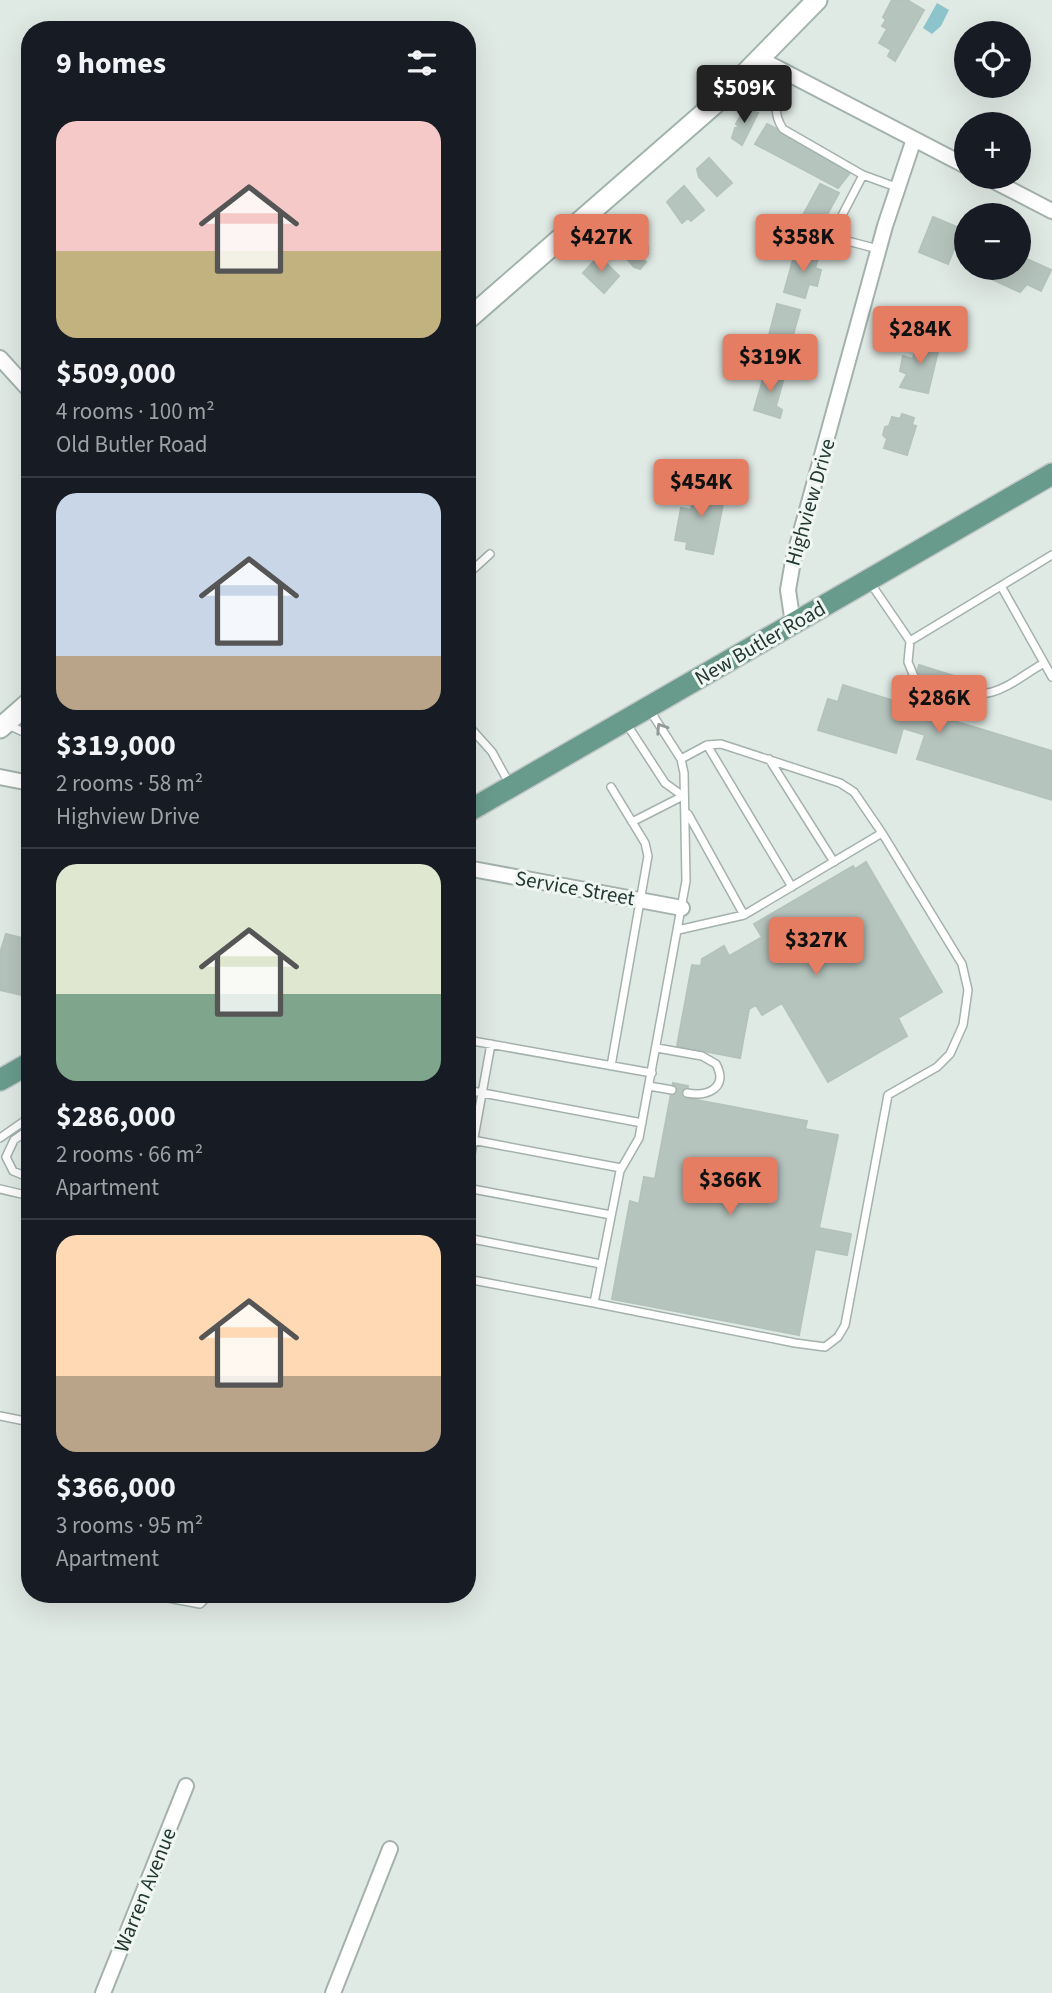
<!DOCTYPE html>
<meta charset="utf-8">
<style>
body{margin:0;font-family:"Source Sans 3",sans-serif;background:#20242c;color:#f1f3f6;height:100vh;display:flex;flex-direction:column;font-size:26px;white-space:nowrap}
*{box-sizing:border-box;margin:0}
p{font-size:23px;color:#9ea1a6}
.icon{flex:none;width:38px;height:38px;fill:none;stroke:currentColor;stroke-width:2;stroke-linecap:round;stroke-linejoin:round}
.map{position:relative;flex:1;overflow:hidden}
.drawer{position:absolute;left:21px;top:21px;width:455px;height:1582px;display:flex;flex-direction:column;background:#171b24;border-radius:28px;box-shadow:0 7px 28px #0002}
.drawer>*{flex:none}
.buttons{position:absolute;left:954px;top:21px;display:grid;gap:14px}
.buttons a{display:grid;place-items:center;width:77px;height:77px;border-radius:50%;background:#171b24;box-shadow:0 7px 28px #0002;font-size:35px}
.price{position:absolute;translate:-50% -60px;padding:0 16px;border-radius:7px;background:#e57d63;color:#111;font-size:23px;line-height:46px;filter:drop-shadow(0 2px 4px #0008)}
.price::after{content:'';position:absolute;left:50%;top:42px;width:21px;height:16px;margin-left:-10px;background:inherit;clip-path:polygon(0 0,100% 0,50% 100%)}
.price.on{background:#222;color:#fff}
ul{padding:0;list-style:none}
li{display:grid;align-content:center;gap:14px;height:371px;padding:0 35px}
li+li{border-top:2px solid #363941}
li span{display:grid;place-items:center;height:217px;border-radius:21px;color:#555}
li>.icon{margin-inline-start:auto}
span .icon{width:126px;height:126px;fill:#fffc;stroke-width:1}
li b{font-size:30px}
h2{display:flex;justify-content:space-between;align-items:center;height:84px;padding:0 35px;font-size:30px}
.map>svg:first-child{display:block}
</style>
<div class="map">
<svg width="1052" height="1993" viewBox="0 0 1052 1993">
<rect width="100%" height="100%" fill="#e0eae5"/>
<path fill="#8dc3ca" d="M937,3L949,10L941,26L932,34L923,28Z"/>
<path fill="#b6c4be" stroke="#b3c3bc" stroke-width="2" d="M892,0H907L924,10L895,61L888,56L891,50L879,43L887,29L882,26L886,20L883,17Z
M745,108L758,113L742,145L732,138L735,128H739L736,124Z
M767,124L853,169L838,188L755,144Z
M709,158L732,183L717,196L699,177L697,169Z
M820,184L839,193L816,235L797,226Z
M684,186L704,210L691,221L688,218L682,223L667,202Z
M933,217L962,229L948,264L919,252Z
M628,223L648,246V254L643,259L646,262L640,269L634,267L610,240Z
M796,249L819,256L815,268L821,270L817,286L809,284L805,298L784,292Z
M1018,255L1051,270L1041,291L1027,284L1020,292L987,277L991,268H1018Z
M599,256L619,276L604,293L583,273Z
M777,304L800,310L788,353L766,347Z
M918,338L940,343L928,393L900,387L907,374L900,371L903,356L913,359Z
M766,369L785,374L776,406L782,410L780,418L754,410Z
M902,414L914,418L912,425L916,426L907,455L884,448L887,439L883,435L885,427L889,426L892,417L900,419Z
M698,478L720,483L716,503L723,504L713,554L686,549L687,542L675,540L681,508L691,510Z
M919,665L954,676L941,717L1052,751V800L917,759L925,735L903,728L896,753L818,730L828,699L838,702L843,685L907,705Z
M866,862L942,992L898,1018L907,1036L828,1082L782,1003L762,1015L756,1005L749,1009L740,1058L677,1046L692,965L701,966L702,959L724,946L729,956L762,937L754,924L853,866L855,869Z
M30,922V997L0,990V953L6,934L26,939Z
M673,1083L688,1086L686,1098L807,1121L805,1129L838,1135L819,1228L851,1234L847,1255L815,1249L799,1335L612,1299L630,1201L639,1204L644,1177L655,1179Z"/>
<g fill="none" stroke-linecap="round" stroke-linejoin="round">
<g stroke="#a4b1ac" stroke-width="10">
<path id="lane" d="M787,73C778,92 770,110 783,129L863,175
M878,249L836,238V227L863,175L896,187
M467,575L490,554
M869,581L910,641L1052,555
M1001,586L1052,677
M910,641L908,662L915,679
M949,690C995,702 1005,686 1044,663
M626,723L665,783L683,796
M467,724L492,752L509,783
M8,725L30,735
M707,745L792,887
M769,759L834,862
M611,787L645,843L648,856L611,1066
M688,814L744,915
M632,822L683,796
M678,930L744,915L882,833L854,792L840,783L721,744L707,745L681,759
M467,1040L652,1073
M657,1048L702,1056L716,1064C729,1088 707,1097 687,1093
M649,1086L672,1090
M467,1090L642,1123
M30,1129L14,1140L6,1157L13,1171L30,1178
M0,1138L30,1117
M467,1139L621,1168
M467,1176L491,1044
M467,1188L611,1215
M0,1189L30,1196
M467,1238L601,1264
M467,1279L594,1303L620,1171L639,1138L686,881L684,773L681,759L649,709
M594,1303L795,1343L825,1347L838,1337L845,1325L888,1095L937,1067L950,1054L963,1025L968,990L962,964L882,833
M0,1416L30,1422
M147,1594L200,1604L210,1594"/>
</g>
<g stroke="#a4b1ac" stroke-width="18">
<path id="street" d="M762,60L966,166
M986,177L1052,211
M0,358L30,391
M793,624L788,590L793,561L885,226L914,139
M0,777L30,783
M467,868L682,908
M103,1993L186,1786
M333,1993L390,1849"/>
</g>
<g stroke="#a1b4ac" stroke-width="23">
<path id="secondary" d="M467,320L718,101L817,0
M0,728L30,702"/>
</g>
<g stroke="#c1c7c6" stroke-width="24">
<path id="primary" d="M467,812L1052,474
M0,1080L30,1063"/>
</g>
<use href="#lane" stroke="#fff" stroke-width="7"/>
<use href="#street" stroke="#fff" stroke-width="14"/>
<use href="#secondary" stroke="#fff" stroke-width="19"/>
<use href="#primary" stroke="#699b8c" stroke-width="21"/>
</g>
<defs><path id="oneway-chevron" d="M-2-3.5L2.5 0L-2 3.5" fill="none" stroke-width="1.6" stroke-linecap="round" stroke-linejoin="round" transform="scale(1.75)"/></defs>
<use stroke="#919c98" href="#oneway-chevron" transform="translate(661 728) rotate(-123)"/>
<g text-anchor="middle" stroke-width="6" stroke-linejoin="round" paint-order="stroke">
<g font-size="21" fill="#233832" stroke="#f0f7f3">
<text transform="translate(810 502) rotate(-74)" y="7">Highview Drive</text>
<text transform="translate(760 643) rotate(-30)" y="7">New Butler Road</text>
<text transform="translate(575 888) rotate(10)" y="7">Service Street</text>
<text transform="translate(145 1890) rotate(-68)" y="7">Warren Avenue</text>
</g>
</g>
</svg>
<div class="buttons">
<a><svg class="icon" aria-label="locate" viewBox="0 0 24 24"><circle cx="12" cy="12" r="6"/><path d="M12 2v4M12 18v4M2 12h4M18 12h4"/></svg></a>
<a>+</a>
<a>−</a>
</div>
<b class="price on" style="left:744px;top:125px">$509K</b>
<b class="price" style="left:601px;top:274px">$427K</b>
<b class="price" style="left:803px;top:274px">$358K</b>
<b class="price" style="left:920px;top:366px">$284K</b>
<b class="price" style="left:770px;top:394px">$319K</b>
<b class="price" style="left:701px;top:519px">$454K</b>
<b class="price" style="left:939px;top:735px">$286K</b>
<b class="price" style="left:816px;top:977px">$327K</b>
<b class="price" style="left:730px;top:1217px">$366K</b>
<section class="drawer">
<h2>9 homes<svg class="icon" aria-label="filters" viewBox="0 0 24 24"><path d="M4 7h16M4 17h16"/><circle cx="9" cy="7" r="2"/><circle cx="15" cy="17" r="2"/></svg></h2>
<ul>
<li><span style="background:linear-gradient(#f6c9c9 60%,#c2b280 0)"><svg class="icon" aria-label="home" viewBox="0 0 24 24"><path d="M3 11l9-7 9 7M6 9v11h12V9"/></svg></span><div><b>$509,000</b><p>4 rooms · 100 m²</p><p>Old Butler Road</p></div></li>
<li><span style="background:linear-gradient(#c9d6e8 75%,#b9a48a 0)"><svg class="icon" aria-label="home" viewBox="0 0 24 24"><path d="M3 11l9-7 9 7M6 9v11h12V9"/></svg></span><div><b>$319,000</b><p>2 rooms · 58 m²</p><p>Highview Drive</p></div></li>
<li><span style="background:linear-gradient(#dfe7d0 60%,#7fa58c 0)"><svg class="icon" aria-label="home" viewBox="0 0 24 24"><path d="M3 11l9-7 9 7M6 9v11h12V9"/></svg></span><div><b>$286,000</b><p>2 rooms · 66 m²</p><p>Apartment</p></div></li>
<li><span style="background:linear-gradient(#ffd9b3 65%,#b9a48a 0)"><svg class="icon" aria-label="home" viewBox="0 0 24 24"><path d="M3 11l9-7 9 7M6 9v11h12V9"/></svg></span><div><b>$366,000</b><p>3 rooms · 95 m²</p><p>Apartment</p></div></li>
</ul>
</section>
</div>
